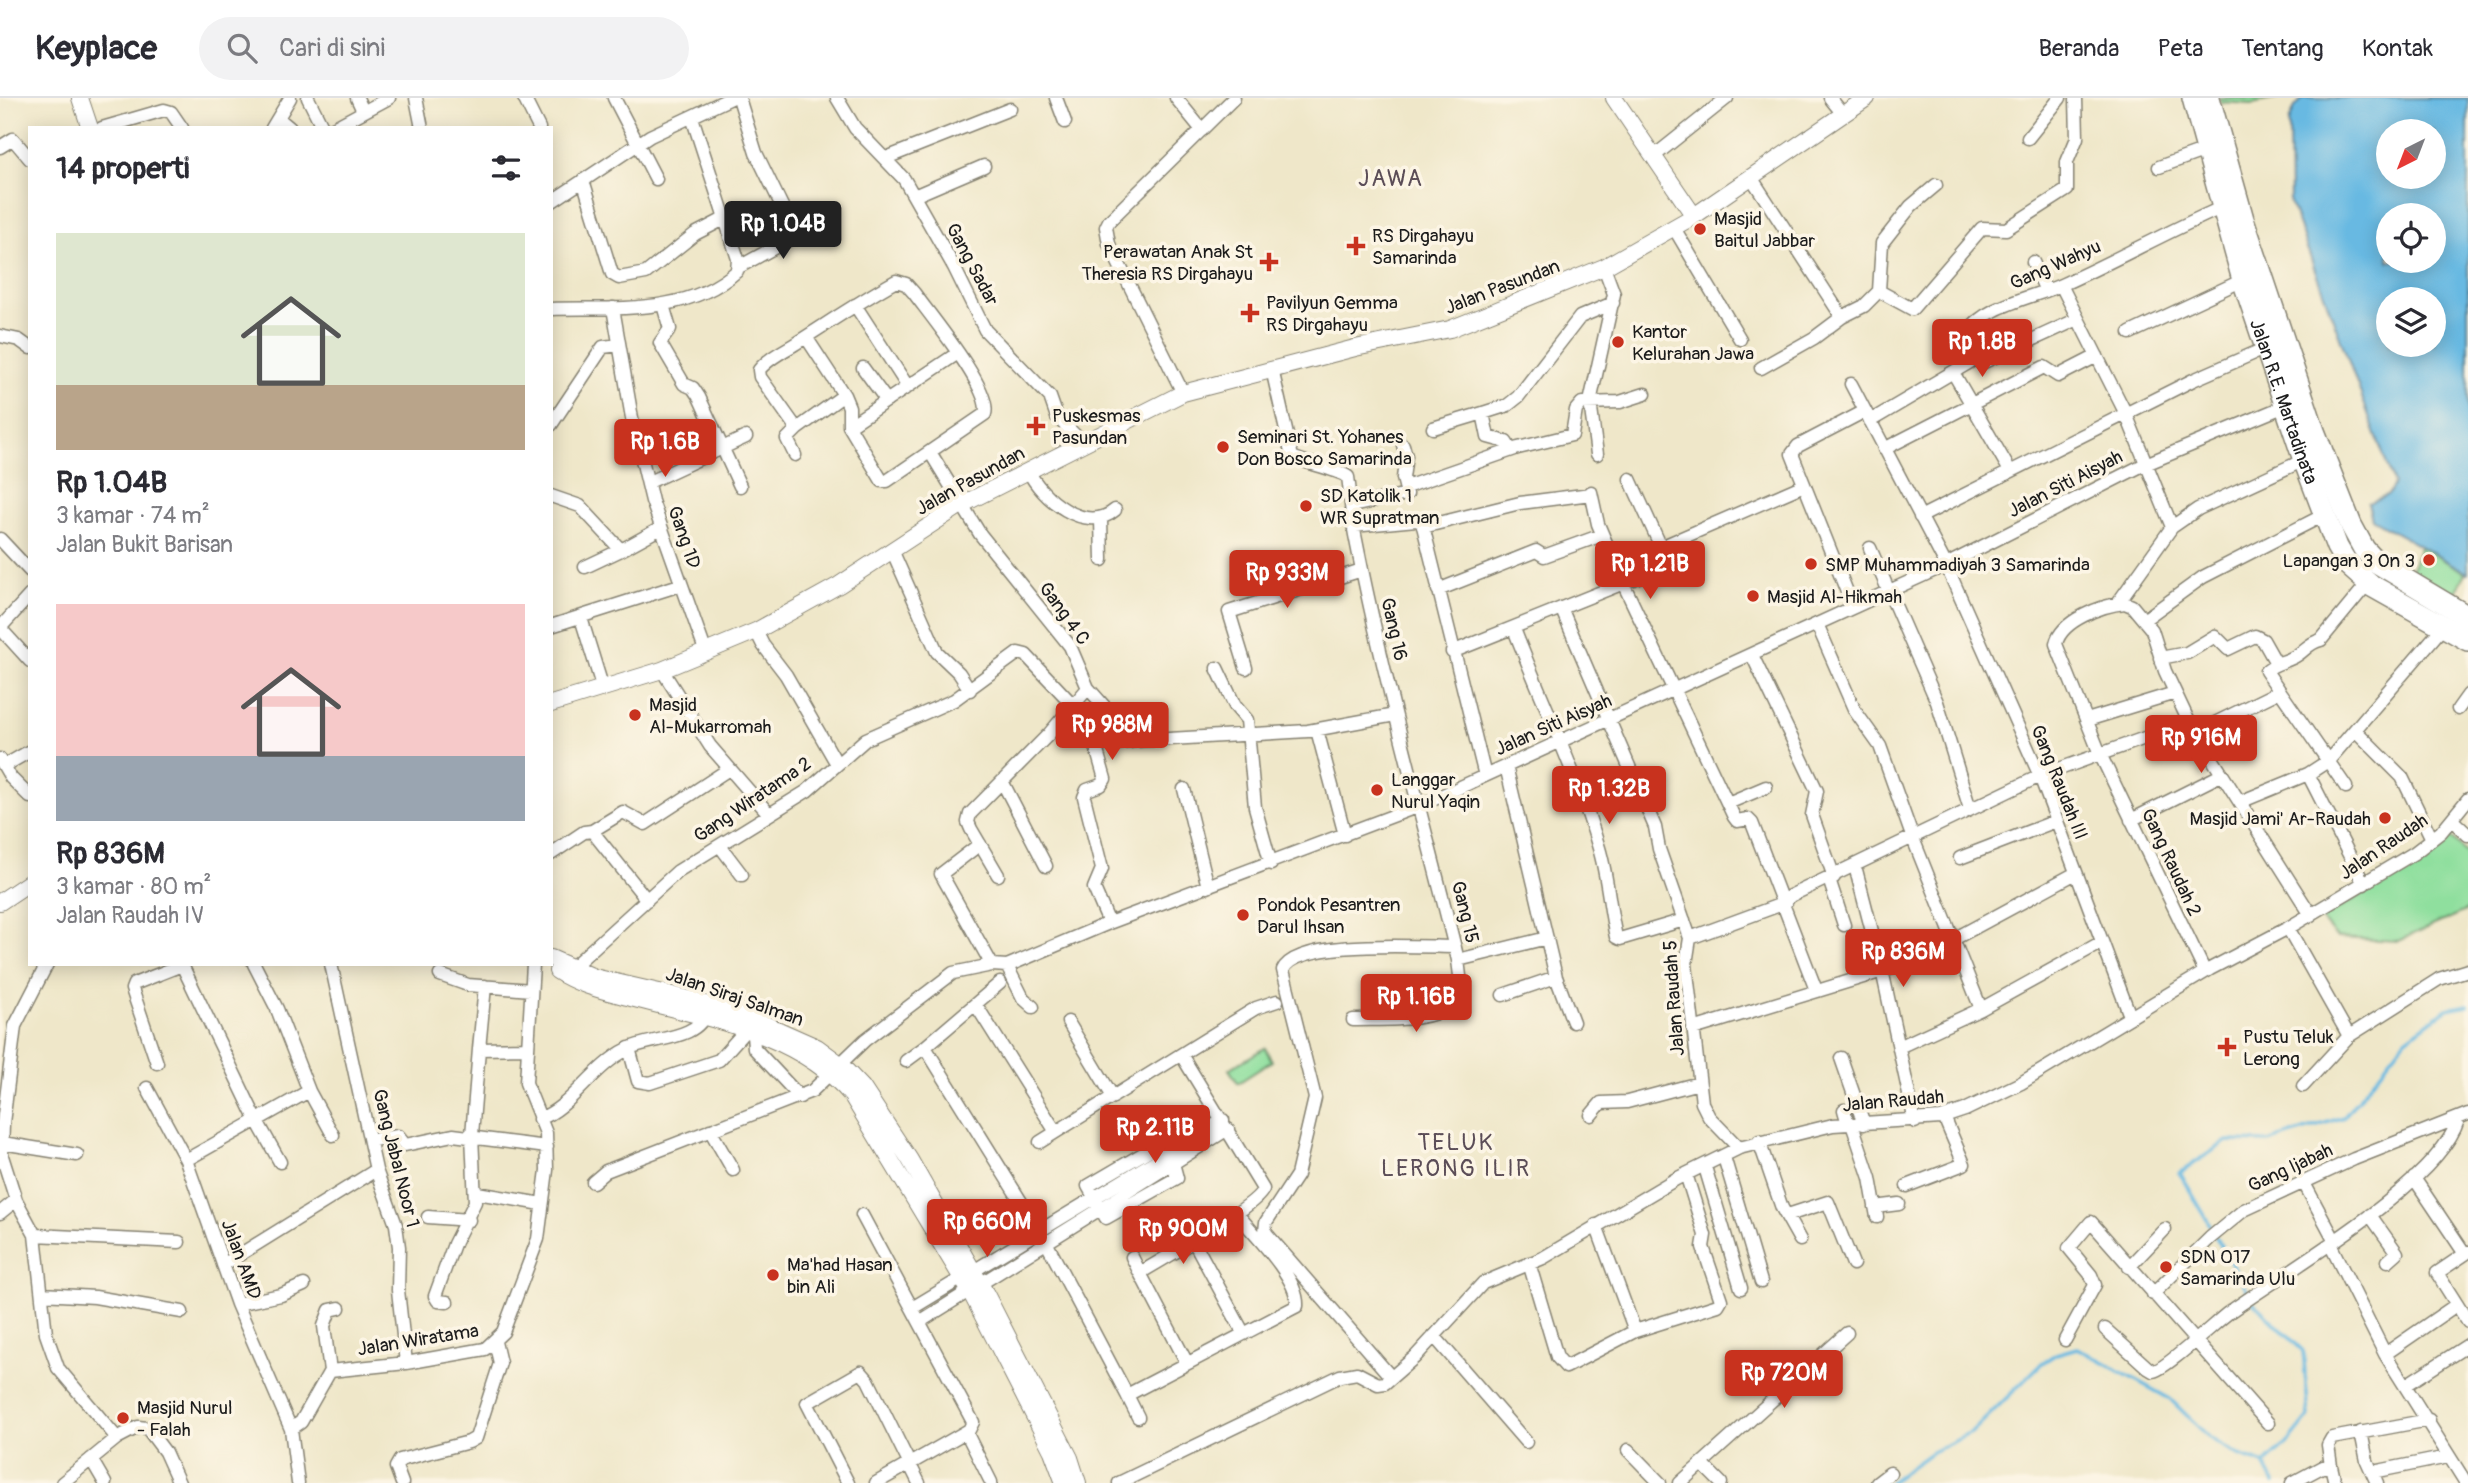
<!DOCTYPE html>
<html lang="id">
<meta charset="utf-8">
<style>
body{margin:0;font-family:Pangolin,sans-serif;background:#f2f2f3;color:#2b2b33;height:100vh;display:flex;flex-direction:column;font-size:26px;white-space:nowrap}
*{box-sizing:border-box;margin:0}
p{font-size:23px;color:#7c7c81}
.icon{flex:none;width:38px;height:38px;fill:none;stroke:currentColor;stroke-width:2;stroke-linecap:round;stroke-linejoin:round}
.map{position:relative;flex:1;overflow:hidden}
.drawer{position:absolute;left:28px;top:28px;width:525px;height:840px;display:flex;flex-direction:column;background:#fff;border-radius:0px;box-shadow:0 4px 18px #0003}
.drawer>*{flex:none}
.needle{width:46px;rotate:222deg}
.tools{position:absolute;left:2376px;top:21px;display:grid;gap:14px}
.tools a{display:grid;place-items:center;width:70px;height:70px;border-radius:50%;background:#fff;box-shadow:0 4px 18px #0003;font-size:35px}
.price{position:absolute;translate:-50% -60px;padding:0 16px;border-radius:7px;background:#c8321e;color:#fff;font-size:23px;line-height:46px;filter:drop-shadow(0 2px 4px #0008)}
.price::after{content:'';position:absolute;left:50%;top:42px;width:21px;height:16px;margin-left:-10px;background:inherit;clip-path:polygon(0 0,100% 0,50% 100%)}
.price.selected{background:#222;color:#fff}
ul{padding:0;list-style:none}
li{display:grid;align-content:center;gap:14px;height:371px;padding:0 28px}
li span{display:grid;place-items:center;height:217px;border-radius:0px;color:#555}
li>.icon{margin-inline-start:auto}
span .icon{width:126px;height:126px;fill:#fffc;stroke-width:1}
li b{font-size:30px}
h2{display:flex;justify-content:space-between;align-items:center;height:84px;padding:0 28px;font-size:30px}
header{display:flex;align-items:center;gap:42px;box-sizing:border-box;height:98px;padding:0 35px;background:#fff;border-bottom:2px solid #e1e1e2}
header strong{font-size:33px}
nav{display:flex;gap:38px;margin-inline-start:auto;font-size:24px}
.search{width:490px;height:63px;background:#f2f2f3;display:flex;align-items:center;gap:18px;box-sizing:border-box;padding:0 24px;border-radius:38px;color:#7c7c81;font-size:26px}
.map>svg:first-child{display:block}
</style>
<header>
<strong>Keyplace</strong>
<div class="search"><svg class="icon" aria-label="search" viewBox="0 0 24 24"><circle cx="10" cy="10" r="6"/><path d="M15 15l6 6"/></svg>Cari di sini</div>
<nav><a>Beranda</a><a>Peta</a><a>Tentang</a><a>Kontak</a></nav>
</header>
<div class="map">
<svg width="2468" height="1385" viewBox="0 0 2468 1385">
<rect width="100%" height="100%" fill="#fcf5e5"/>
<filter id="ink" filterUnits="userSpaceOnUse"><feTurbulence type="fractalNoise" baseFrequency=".0143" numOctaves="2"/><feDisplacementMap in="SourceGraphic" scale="14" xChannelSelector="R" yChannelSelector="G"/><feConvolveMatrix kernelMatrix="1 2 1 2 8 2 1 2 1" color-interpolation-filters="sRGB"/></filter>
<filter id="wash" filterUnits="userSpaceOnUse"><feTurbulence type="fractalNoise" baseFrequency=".00686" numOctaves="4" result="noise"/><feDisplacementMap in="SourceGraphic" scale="28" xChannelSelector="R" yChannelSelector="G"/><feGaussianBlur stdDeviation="1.57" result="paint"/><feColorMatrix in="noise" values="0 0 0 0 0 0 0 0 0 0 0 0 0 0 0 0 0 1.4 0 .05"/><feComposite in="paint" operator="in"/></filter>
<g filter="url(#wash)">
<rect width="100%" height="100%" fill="#efe7c9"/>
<path fill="#8fdf9e" stroke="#567e5d" stroke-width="2" d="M2219,0H2281L2252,6L2221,4Z
M2420,449L2466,475L2454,498L2409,475Z
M2449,737L2468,757V812L2398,843L2337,840L2321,821L2417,764Z
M1265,950L1272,963L1238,985L1229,971Z"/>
<path fill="#67b9e2" stroke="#426a7f" stroke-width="2" fill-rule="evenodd" d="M2303,0H2468V475L2372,421L2368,405L2389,396L2394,386L2290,104L2289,24L2295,9ZM2389,33H2434V79H2389ZM2389,117H2434V163H2389ZM2389,201H2434V247H2389Z"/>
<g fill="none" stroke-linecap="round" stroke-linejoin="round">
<path stroke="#67b9e2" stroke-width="3.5" d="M2213,1132L2180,1075L2227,1043L2268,1044L2344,1019L2406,941L2447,911L2468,907
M2216,1139L2249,1196
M2264,1366L2274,1385
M1889,1385L1932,1354L1971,1335L2042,1265L2056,1256L2077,1250L2170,1301L2211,1341L2239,1357L2264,1366L2289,1344L2309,1319L2303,1253L2252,1203"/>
</g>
</g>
<g filter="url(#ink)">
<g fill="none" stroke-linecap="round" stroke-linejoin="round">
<g stroke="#868272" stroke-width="15">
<path id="minor" d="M308,0L323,30
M357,0L363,13
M416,0L422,30
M524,0L539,30
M614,0L656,81
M739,0L756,55L796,137
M837,0L855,30L904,81L954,169L985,232L1050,299L1057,319L1082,344
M1056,0L1065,24
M1176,0L1202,32
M1830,0L1843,16
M278,20L290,30
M102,30L164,12L171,14L182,30
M272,30L290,0
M333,30L389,0
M2028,40L2060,0
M0,49L13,41L30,61
M1653,59L1727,0
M886,60L1010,11
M2159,69L2206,52
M1751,79L1842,219L1864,208L1879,193L1912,211L1982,130L2006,131L2067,92V64L2077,40L2076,0
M583,82L612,176L619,180L646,175L695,136L724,121
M914,98L984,68
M551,104L650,38L731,0
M1674,130L1740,241
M730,139L781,111
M2033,164L2046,193
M739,169L812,129
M2061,187L2126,316L2172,429
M1879,193L1882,145L1911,108L1936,87
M663,207L670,231L660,245L684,286L693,290L699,299L740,388
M855,207L908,289
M613,210L632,320L652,403L706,555
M551,211C614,209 687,218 737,173L738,161L692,19
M2130,235L2243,182
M0,238L19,242L30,250
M1973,251L1980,264H1984L2078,221
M863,270L887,303
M1761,270L1814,240L1842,219
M1272,271L1292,359C1305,365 1340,372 1348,379C1351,399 1351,418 1355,437C1383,580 1423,721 1458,862L1462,894L1458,905C1428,925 1386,921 1353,922
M1954,276L2010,373
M1851,286L1946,467L2040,678L2130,918
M1183,295L1109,146L1106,129L1109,123L1234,0
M1483,315L1508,307L1518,299L1580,219L1613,205
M1870,323L1970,264L1973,251L1966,236C1983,208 2032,200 2061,187C2115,163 2166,134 2221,110
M551,327L603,249L619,247
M849,328L958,255
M1433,330L1483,315L1488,339L1506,344L1511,352
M797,331L844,297
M1884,351L2044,269L2058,278L2097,258
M930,354L980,436L1070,548L1088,590L1049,636L970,716L968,724L971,731L998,777
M1597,356L1590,304L1614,196L1604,169
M795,357L787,341L797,331L760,279L759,272C768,260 786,252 798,244C831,223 862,202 896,183L906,186L914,195C930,217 993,293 985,316L887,383H882L849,328V309L844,297L806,239
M1028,372C1041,400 1086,437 1115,412
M1630,381L1661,449L1804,387
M649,384L746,339
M1406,389L1518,350L1572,337L1576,312L1582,305L1620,304L1645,296
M1591,394L1598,426L1623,485L1734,719L1737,723L1748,721L1752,725L1816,892
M551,398L580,408L621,452L661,430
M1352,408L1407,396L1403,380L1406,358L1403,347
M1920,419L2193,282L2266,250
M1101,421L1102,462
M1353,428L1416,422L1422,424L1485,678
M1423,429L1520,405L1591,396
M0,441L30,473
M1870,450L1937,604L1970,711
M892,452L937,554L959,575L970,592
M585,469L621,452
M1438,492L1536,453L1544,458L1602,437
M2117,506L2172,429L2198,411L2304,362
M1853,509L1792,356L1798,348L1865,313
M1562,512L1655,729L1659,751L1690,840L1686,866L1702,1005L1709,1019L1739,1050
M581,520L603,591
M2145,521L2203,479L2324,417
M1817,526L1855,613L1880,648L1912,738L1981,911
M551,528L680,487
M0,530L30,563
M0,530L30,497
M1514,531C1542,603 1577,676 1599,750C1608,780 1609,809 1616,839L1620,841L1684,822
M756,533L763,547L786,577L837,666
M1452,554L1661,470L1667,464L1661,449
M1752,557L1817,693L1812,717L1834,779
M2160,560L2187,555L2215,538L2228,551L2255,538L2263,542L2276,565
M1217,570L1235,608L1247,622L1255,709L1271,766
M1246,570L1229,514L1362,472
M662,572L710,648L769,716
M1088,590L1135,643
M2458,611L2468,597
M1066,617C1096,647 1092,650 1135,643L1308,633L1395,617
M2087,622L2175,595
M1317,632L1345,737
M2355,632L2402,679L2432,741
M2195,635L2278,594
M1095,646L1105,681L1101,687L1087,692L1084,699L1102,771L1094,790L1109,825
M0,661L11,680L30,699
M4,668L30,653
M1506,668L1556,879L1573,924
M2308,676L2364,786
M1003,685L1046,768
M2346,689L2266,573C2274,565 2282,565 2292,560C2304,555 2307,545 2321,542L2368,485
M1184,691L1208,789
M2240,704L2308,676L2328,663L2443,529
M1728,705L1766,689
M2131,722L2221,677
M2452,722L2468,737
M592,733L623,714L645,726L729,671
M980,746L941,776L992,867
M720,748L742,777
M551,756L584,734L592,733L647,802
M1960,760L2056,723
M1855,768L1882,872L1915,1024
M1829,781L1844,827
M2288,830L2349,938L2439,881L2468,872
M1690,840L1785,805L1790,798L2040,678L2189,624
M1952,842L2076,775
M1458,862L1547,840
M47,866L15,928L3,1025L2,1058L16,1102L35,1137L46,1236L58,1270L117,1340L62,1385
M331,866L376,1072L396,1127L399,1149L398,1192L406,1265
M1007,868L1023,900L1033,909
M2205,874L2100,656L2056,546C2061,522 2103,507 2125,505L2132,508L2152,532L2165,573L2189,624L2311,817
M566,875L678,773L807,693L866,641L954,602L1018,555L1026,557L1074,608
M440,877L468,887L531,892
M1000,885L925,949L1046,1144L1127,1297L1297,1208C1299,1180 1254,1136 1236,1115
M1503,897L1556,879
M976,907L1056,1034L1256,910L1277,903
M1068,924L1113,999
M1693,931L1909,865L1954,846
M753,936L754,950L800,999
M1899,949L1981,911L2102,844
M629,950L638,983L650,985L719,962L745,933
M479,951L485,888
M1182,958L1263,1091C1258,1108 1161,1162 1140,1175L1187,1265
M1841,960L1864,1026
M906,963L925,949
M157,965L132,891L134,886L182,867L257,1023L280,1064
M2303,988L2349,938
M147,990L186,1062L237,1206L291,1331L298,1385
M309,993L333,1037
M1844,1012L1848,1026
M1591,1017L1601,1005L1627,1004L1699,985
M539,1021C571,1010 593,968 628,951C651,939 699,943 706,913
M1852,1026L1870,1080L1877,1119
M710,1032L733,1072
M372,1042L398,1038L405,1047L453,1037L547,1049
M1759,1043L1782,1110L1800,1142
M1040,1044L1056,1034
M2,1045L77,1057
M1158,1047L1173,1065L1177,1080L1106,1120L1088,1088Z
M1724,1059L1761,1184
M186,1062L309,993L277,911L254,866
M1705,1069L1741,1190
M2414,1080L2465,1156
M593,1084L606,1073L812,993L865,942L953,875L992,867L1007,868L1109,825L1419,708L1946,467L2141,368L2285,308
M2304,1085L2335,1143
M1907,1088L1964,1066L1944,1019
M477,1095L542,1106
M1875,1109L1899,1106
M0,1115L16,1102
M862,1117L973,1324L969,1332L876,1385
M1788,1117L1828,1104L1853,1166
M2370,1117L2397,1155L2388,1163
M428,1119L469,1122
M1596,1127L1635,1233
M35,1137L179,1144
M1193,1142L1244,1236
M2330,1146L2385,1256L2466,1385
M2468,1154L2437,1175L2468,1224
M1132,1159L1140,1175
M1529,1165L1557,1259L1566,1269L1635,1233L1718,1207L1721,1202L1703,1149L1705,1137L1686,1076
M223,1167L376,1072
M2129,1169L2165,1131
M42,1196L95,1199L182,1214
M2153,1196L2210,1140L2244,1112L2354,1061L2468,1016
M447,1204L438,1203L435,1198L454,1146L475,1104L472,1037L479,951L525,950
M237,1206L281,1197L304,1187
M914,1209L1223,1022
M921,1223L1228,1031
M2105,1231L2148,1270L2153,1273C2163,1273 2215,1225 2228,1215C2284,1174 2438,1087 2458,1022
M1434,1238L1526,1344
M2065,1242L2095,1187L2091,1177L2069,1150L2091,1124L2268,1325
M2385,1256L2456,1207
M330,1273L324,1228L330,1212L339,1210
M1391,1279L1265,1134L1266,1124L1297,1077L1315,1000L1283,872C1297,840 1422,849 1455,849
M2406,1287L2468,1247
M1127,1297L1138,1319
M291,1331L301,1324L330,1273L406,1265L485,1251L503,1234L538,1141L547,1072L546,1035L526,985L533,866
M966,1334L991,1384
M2361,1334L2367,1363L2377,1385
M117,1340L138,1329L147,1330L165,1354L179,1385
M1628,1352L1660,1385
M91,1361L105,1385
M1702,1366L1721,1385
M2331,1368L2328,1347L2332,1340L2429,1322
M2373,1374L2448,1359
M402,1385L396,1369L400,1362L469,1344L476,1340L500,1265L495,1244
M848,1385L807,1305L861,1274L868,1282L919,1385
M1119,1385L1340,1278L1357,1275L1378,1286L1385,1285L1415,1259L1483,1185L1543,1160L1676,1081L1739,1050L1833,1027L1941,1020L1965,1012L2021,985L2210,871L2288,830L2414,755L2441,734L2468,701
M1680,1385L1847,1235
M1877,1385L1890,1375
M2292,1385L2322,1369L2331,1368L2335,1385"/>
</g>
<g stroke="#868272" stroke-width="18">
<path id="tertiary" d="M80,0L90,30
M1614,0L1694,118
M551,606L662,572L756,533L839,487L961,407L1183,295L1355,250L1450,231L1604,169L1694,118L1867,0
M0,804L30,784
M551,860L594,879L694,902L765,926L817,949L840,966L862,989L910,1062L986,1196L1070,1360L1078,1385
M557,873C580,888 605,893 631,900C707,920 799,935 852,998L972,1197L1052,1353L1064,1385"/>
</g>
<g stroke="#868272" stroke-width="24">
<g id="trunk">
<path id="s1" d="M2193,0L2243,182L2304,362L2337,449L2347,466L2372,488L2468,542"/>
<path d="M2209,0L2243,121L2314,333L2351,427L2364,451L2376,464L2468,519"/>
</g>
</g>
<use href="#minor" stroke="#fff" stroke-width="12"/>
<use href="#tertiary" stroke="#fff" stroke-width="16"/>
<use href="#trunk" stroke="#fff" stroke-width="21"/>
</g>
</g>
<g fill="#c8321e" stroke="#fcf5e5" stroke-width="2.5">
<circle cx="1700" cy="131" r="7"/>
<path d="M1352.5 137.5h7v7h7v7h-7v7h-7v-7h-7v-7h7z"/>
<path d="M1265.5 153.5h7v7h7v7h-7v7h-7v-7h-7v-7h7z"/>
<path d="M1246.5 204.5h7v7h7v7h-7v7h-7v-7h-7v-7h7z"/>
<circle cx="1618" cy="244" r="7"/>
<path d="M1032.5 317.5h7v7h7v7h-7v7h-7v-7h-7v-7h7z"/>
<circle cx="1223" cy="349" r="7"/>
<circle cx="1306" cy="408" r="7"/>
<circle cx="2429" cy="462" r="7"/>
<circle cx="1811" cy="466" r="7"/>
<circle cx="1753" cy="498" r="7"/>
<circle cx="635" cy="617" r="7"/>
<circle cx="1377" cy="692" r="7"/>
<circle cx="2385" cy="720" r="7"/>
<circle cx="1243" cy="817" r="7"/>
<path d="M2223.5 938.5h7v7h7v7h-7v7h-7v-7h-7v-7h7z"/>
<circle cx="2166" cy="1169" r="7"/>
<circle cx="773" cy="1177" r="7"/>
<circle cx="123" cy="1320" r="7"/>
</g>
<g text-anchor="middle" stroke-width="7" stroke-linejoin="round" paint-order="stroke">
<g font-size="19" fill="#1c1c1c" stroke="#fcf5e5" text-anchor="start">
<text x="1714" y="127">Masjid<tspan x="1714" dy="22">Baitul Jabbar</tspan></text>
<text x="1372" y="144">RS Dirgahayu<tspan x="1372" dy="22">Samarinda</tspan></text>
<text x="1253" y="160" text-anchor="end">Perawatan Anak St<tspan x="1253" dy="22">Theresia RS Dirgahayu</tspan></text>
<text x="1266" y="211">Pavilyun Gemma<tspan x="1266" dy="22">RS Dirgahayu</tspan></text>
<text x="1632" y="240">Kantor<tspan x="1632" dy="22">Kelurahan Jawa</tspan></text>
<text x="1052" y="324">Puskesmas<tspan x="1052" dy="22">Pasundan</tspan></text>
<text x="1237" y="345">Seminari St. Yohanes<tspan x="1237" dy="22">Don Bosco Samarinda</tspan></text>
<text x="1320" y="404">SD Katolik 1<tspan x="1320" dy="22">WR Supratman</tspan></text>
<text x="2415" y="469" text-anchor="end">Lapangan 3 On 3</text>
<text x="1825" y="473">SMP Muhammadiyah 3 Samarinda</text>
<text x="1767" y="505">Masjid Al-Hikmah</text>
<text x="649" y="613">Masjid<tspan x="649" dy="22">Al-Mukarromah</tspan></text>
<text x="1391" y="688">Langgar<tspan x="1391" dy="22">Nurul Yaqin</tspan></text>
<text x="2371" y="727" text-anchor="end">Masjid Jami' Ar-Raudah</text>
<text x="1257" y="813">Pondok Pesantren<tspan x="1257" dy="22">Darul Ihsan</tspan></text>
<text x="2243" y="945">Pustu Teluk<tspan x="2243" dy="22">Lerong</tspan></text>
<text x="2180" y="1165">SDN 017<tspan x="2180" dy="22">Samarinda Ulu</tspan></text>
<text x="787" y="1173">Ma'had Hasan<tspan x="787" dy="22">bin Ali</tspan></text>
<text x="137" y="1316">Masjid Nurul<tspan x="137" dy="22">- Falah</tspan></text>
</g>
<g font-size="19" fill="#1c1c1c" stroke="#fcf5e5">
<text transform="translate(973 166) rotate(62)" y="7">Gang Sadar</text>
<text transform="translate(2055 166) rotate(-24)" y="7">Gang Wahyu</text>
<text transform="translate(1502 188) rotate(-21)" y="7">Jalan Pasundan</text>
<text dy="7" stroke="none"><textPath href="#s1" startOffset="317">Jalan R.E. Martadinata</textPath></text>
<text transform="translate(970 382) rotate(-29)" y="7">Jalan Pasundan</text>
<text transform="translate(2065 385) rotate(-27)" y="7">Jalan Siti Aisyah</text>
<text transform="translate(685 439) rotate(71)" y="7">Gang 1D</text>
<text transform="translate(1065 515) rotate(54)" y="7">Gang 4 C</text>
<text transform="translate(1395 531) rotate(77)" y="7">Gang 16</text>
<text transform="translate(1553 626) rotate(-24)" y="7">Jalan Siti Aisyah</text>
<text transform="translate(2060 684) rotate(68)" y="7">Gang Raudah III</text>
<text transform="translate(752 701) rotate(-34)" y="7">Gang Wiratama 2</text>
<text transform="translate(2383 748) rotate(-34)" y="7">Jalan Raudah</text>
<text transform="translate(2172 764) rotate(65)" y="7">Gang Raudah 2</text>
<text transform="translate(1466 814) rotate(76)" y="7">Gang 15</text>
<text transform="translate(735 898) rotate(19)" y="7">Jalan Siraj Salman</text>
<text transform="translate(1673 900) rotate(-94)" y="7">Jalan Raudah 5</text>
<text transform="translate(1893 1002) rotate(-5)" y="7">Jalan Raudah</text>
<text transform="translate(397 1060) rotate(76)" y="7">Gang Jabal Noor 1</text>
<text transform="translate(2290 1069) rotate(-25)" y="7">Gang Ijabah</text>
<text transform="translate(242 1161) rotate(70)" y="7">Jalan AMD</text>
<text transform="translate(418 1241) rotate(-9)" y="7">Jalan Wiratama</text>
</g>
<g font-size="23" letter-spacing="2" fill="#5b4d57" stroke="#fcf5e5">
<text x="1391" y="88">JAWA</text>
<text x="1456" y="1052">TELUK<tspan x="1456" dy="26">LERONG ILIR</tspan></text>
</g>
</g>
</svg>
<div class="tools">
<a><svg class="needle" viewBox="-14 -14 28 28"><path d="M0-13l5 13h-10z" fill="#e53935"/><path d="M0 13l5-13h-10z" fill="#7c7c81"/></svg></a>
<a><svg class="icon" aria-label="locate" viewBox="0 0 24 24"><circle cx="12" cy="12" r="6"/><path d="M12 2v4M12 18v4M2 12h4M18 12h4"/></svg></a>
<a><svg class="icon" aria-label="layers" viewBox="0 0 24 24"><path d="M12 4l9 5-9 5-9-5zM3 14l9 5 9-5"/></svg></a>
</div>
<b class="price selected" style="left:783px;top:163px">Rp 1.04B</b>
<b class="price" style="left:1982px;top:281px">Rp 1.8B</b>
<b class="price" style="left:665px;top:381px">Rp 1.6B</b>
<b class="price" style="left:1650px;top:503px">Rp 1.21B</b>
<b class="price" style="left:1287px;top:512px">Rp 933M</b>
<b class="price" style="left:1112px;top:664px">Rp 988M</b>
<b class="price" style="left:2201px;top:677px">Rp 916M</b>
<b class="price" style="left:1609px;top:728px">Rp 1.32B</b>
<b class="price" style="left:1903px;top:891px">Rp 836M</b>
<b class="price" style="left:1416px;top:936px">Rp 1.16B</b>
<b class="price" style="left:1155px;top:1067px">Rp 2.11B</b>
<b class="price" style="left:987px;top:1161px">Rp 660M</b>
<b class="price" style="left:1183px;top:1168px">Rp 900M</b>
<b class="price" style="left:1784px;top:1312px">Rp 720M</b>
<section class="drawer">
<h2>14 properti<svg class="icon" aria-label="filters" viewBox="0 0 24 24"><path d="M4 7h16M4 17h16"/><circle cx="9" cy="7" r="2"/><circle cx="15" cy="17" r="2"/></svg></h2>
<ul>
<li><span style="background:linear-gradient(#dfe7d0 70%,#b9a48a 0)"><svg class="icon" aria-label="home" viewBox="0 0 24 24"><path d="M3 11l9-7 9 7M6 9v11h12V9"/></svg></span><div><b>Rp 1.04B</b><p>3 kamar · 74 m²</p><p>Jalan Bukit Barisan</p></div></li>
<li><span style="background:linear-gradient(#f6c9c9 70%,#9aa5b1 0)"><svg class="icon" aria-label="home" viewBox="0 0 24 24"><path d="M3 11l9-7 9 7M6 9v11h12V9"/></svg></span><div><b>Rp 836M</b><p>3 kamar · 80 m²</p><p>Jalan Raudah IV</p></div></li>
</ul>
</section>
</div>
